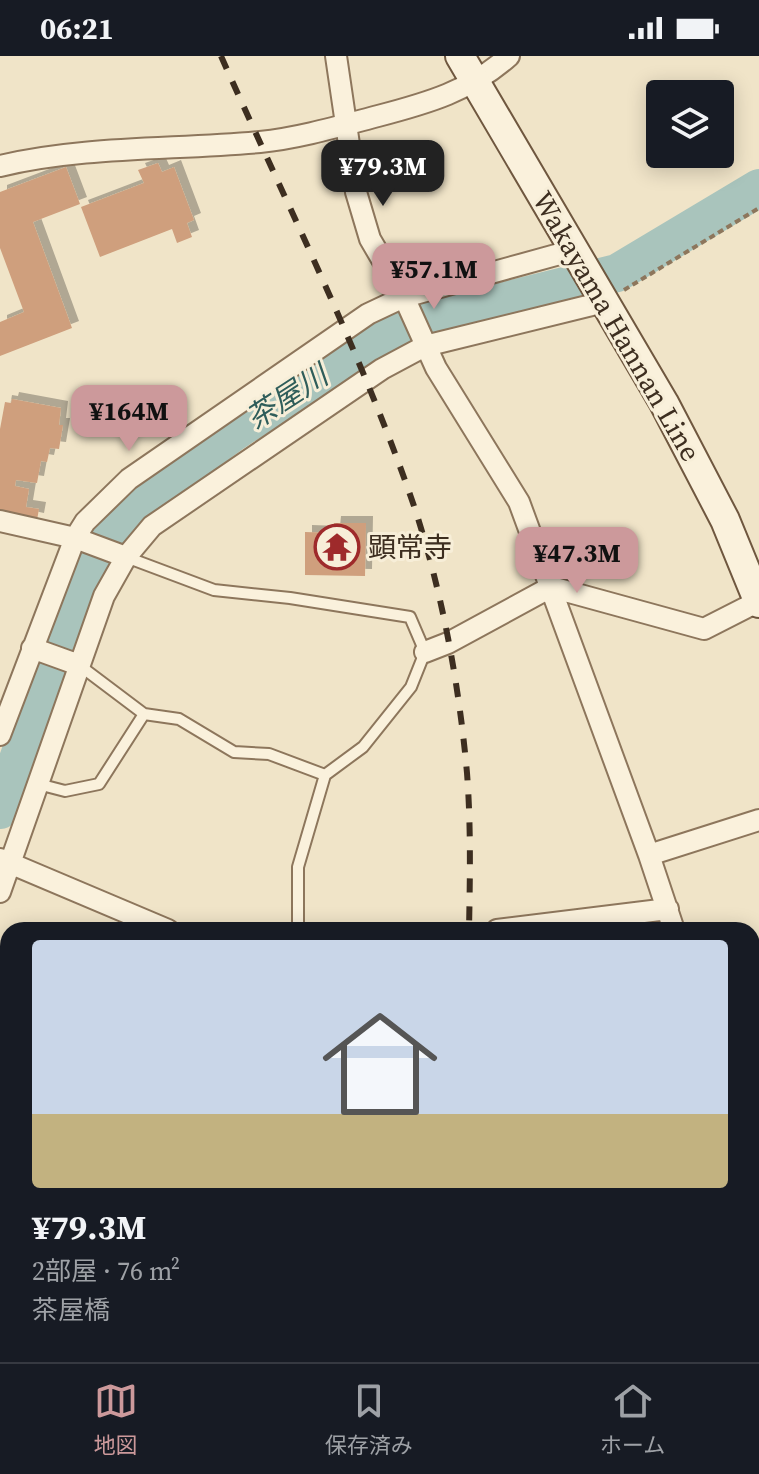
<!DOCTYPE html>
<html lang="ja">
<meta charset="utf-8">
<style>
body{margin:0;font-family:"Source Serif 4","Noto Sans JP",serif;background:#20242c;color:#f1f3f6;height:100vh;display:flex;flex-direction:column;font-size:30px;white-space:nowrap}
*{box-sizing:border-box;margin:0}
p{font-size:26px;color:#9ea1a6}
.icon{flex:none;width:44px;height:44px;fill:none;stroke:currentColor;stroke-width:2;stroke-linecap:round;stroke-linejoin:round}
.map{position:relative;flex:1;overflow:hidden}
.drawer{position:absolute;left:0px;top:866px;width:760px;height:440px;display:flex;flex-direction:column;background:#171b24;border-radius:24px 24px 0 0;box-shadow:0 4px 20px #0003}
.drawer>*{flex:none}
.buttons{position:absolute;left:646px;top:24px;display:grid;gap:16px}
.buttons a{display:grid;place-items:center;width:88px;height:88px;border-radius:8px;background:#171b24;box-shadow:0 4px 20px #0003;font-size:40px}
.price{position:absolute;translate:-50% -68px;padding:0 18px;border-radius:16px;background:#cc999b;color:#111;font-size:26px;line-height:52px;filter:drop-shadow(0 2px 4px #0008)}
.price::after{content:'';position:absolute;left:50%;top:48px;width:24px;height:18px;margin-left:-12px;background:inherit;clip-path:polygon(0 0,100% 0,50% 100%)}
.price.on{background:#222;color:#fff}
ul{padding:0;list-style:none}
li{display:grid;align-content:center;gap:16px;height:424px;padding:0 32px}
li+li{border-top:2px solid #363941}
li span{display:grid;place-items:center;height:248px;border-radius:8px;color:#555}
li>.icon{margin-inline-start:auto}
span .icon{width:144px;height:144px;fill:#fffc;stroke-width:1}
li b{font-size:34px}
.status{display:flex;justify-content:space-between;align-items:center;height:56px;padding:0 40px;background:#171b24;direction:ltr}
.status svg{height:22px;fill:currentColor}
.dock{display:flex;justify-content:space-around;align-items:center;height:112px;border-top:2px solid #363941;background:#171b24;font-size:22px;color:#9ea1a6}
.dock a{display:grid;justify-items:center;gap:4px}
.dock .on{color:#cc999b}
.map>svg:first-child{display:block}
</style>
<div class="status"><b>06:21</b><svg viewBox="0 0 49 12"><path d="M0 12V9h3v3zM5 12V6h3v6zM10 12V3h3v9zM15 12V0h3v12zM26 1h20v11H26zM47 4h2v5h-2z"/></svg></div>
<div class="map">
<svg width="759" height="1306" viewBox="0 0 759 1306">
<defs>
<filter id="shadow"><feDropShadow dx="7" dy="-7" stdDeviation="0" flood-color="#0004"/></filter>
</defs>
<rect width="100%" height="100%" fill="#f0e4c8"/>
<g fill="none" stroke-linecap="round" stroke-linejoin="round">
<path stroke="#a9c4bc" stroke-width="38" d="M0,754L76,540L98,496L135,449L234,376L392,273L617,217L759,132"/>
</g>
<path fill="#cf9f7d" filter="url(#shadow)" d="M158,107L162,116L174,111L194,164L187,167L192,181L177,187L172,173L100,201L81,151L144,127L138,114Z
M66,111L80,148L33,166L72,272L0,300V266L24,256L0,192V136Z
M12,343L61,352L59,369H63L59,393L50,392L47,406L41,405L37,427L16,424L15,430L29,433L26,451L39,453L37,464L0,456V373L5,346L11,347Z
M334,467H366L365,520L305,519V476L333,477Z
M489,1298H530L545,1306H504Z
M594,1298H604L613,1303L611,1306H589Z
M628,1298H662L661,1304L647,1301L646,1306H627Z
M667,1298L692,1299L691,1306H666Z"/>
<g fill="none" stroke-linecap="round" stroke-linejoin="round">
<g stroke="#8d765c" stroke-width="14">
<path id="service" d="M126,501L214,534L290,542L410,561L425,596L411,631L363,691L325,719L298,811V874
M79,609L144,658L179,663L234,696L269,698L325,719
M38,728L65,735L99,728L144,658"/>
</g>
<g stroke="#8d765c" stroke-width="24">
<path id="minor" d="M336,0L356,136L370,183L404,241L436,312L519,446L649,799L674,874
M0,110C84,90 173,94 260,86C299,82 340,70 378,60C428,47 470,35 509,0
M0,465L75,482L126,501
M32,592L79,609
M425,596L448,587L551,531L704,573L759,545
M0,679L75,482L85,466L129,423L368,258L404,241L574,194
M649,799L759,764
M0,803L168,874
M0,836L104,540L126,501L152,470L382,313L425,290L604,246
M497,874L668,853
M0,1001L8,1000
M0,1212L8,1202
M438,1298L477,1306
M153,1306L155,1298
M287,1306L290,1298
M750,1306V1298"/>
</g>
<g stroke="#6f573f" stroke-width="32">
<path id="secondary" d="M460,0L664,347L725,464L759,547"/>
</g>
<path stroke="#8d765c" stroke-width="4" stroke-dasharray="6 4" stroke-linecap="butt" d="M624,234L759,152
M568,1306L572,1298"/>
<use href="#service" stroke="#faf1dc" stroke-width="10"/>
<use href="#minor" stroke="#faf1dc" stroke-width="20"/>
<use href="#secondary" stroke="#faf1dc" stroke-width="28"/>
<path stroke="#3d2e20" stroke-width="6" stroke-dasharray="14 14" stroke-linecap="butt" d="M221,0C286,147 362,298 414,450C442,535 459,628 467,717C471,769 470,822 469,874
M405,1306L406,1298"/>
</g>
<defs>
<g id="temple-ring" transform="scale(2.3)"><circle r="9.5" fill="#f7eed8" stroke="#9e2a2b" stroke-width="1.5"/><path d="M0-6L5-2H3V0L6.5 2.5H4V6H1.5V3h-3V6H-4V2.5H-6.5L-3 0V-2H-5Z" fill="#9e2a2b"/></g>
</defs>
<g fill-rule="evenodd">
<use href="#temple-ring" x="337" y="491"/>
</g>
<g text-anchor="middle" stroke-width="6" stroke-linejoin="round" paint-order="stroke">
<g font-size="28" fill="#3d2e20" stroke="#f7eed8">
<text transform="translate(617 270) rotate(60)" y="10">Wakayama Hannan Line</text>
</g>
<g font-size="28" fill="#3d2e20" stroke="#f7eed8" text-anchor="start">
<text x="368" y="501">顕常寺</text>
</g>
<g font-size="30" font-style="italic" fill="#2f5d5a" stroke="#f7eed8">
<text transform="translate(287 341) rotate(-33)" y="10">茶屋川</text>
</g>
</g>
</svg>
<div class="buttons">
<a><svg class="icon" aria-label="layers" viewBox="0 0 24 24"><path d="M12 4l9 5-9 5-9-5zM3 14l9 5 9-5"/></svg></a>
</div>
<b class="price on" style="left:383px;top:152px">¥79.3M</b>
<b class="price" style="left:434px;top:255px">¥57.1M</b>
<b class="price" style="left:129px;top:397px">¥164M</b>
<b class="price" style="left:577px;top:539px">¥47.3M</b>
<section class="drawer">
<ul>
<li><span style="background:linear-gradient(#c9d6e8 70%,#c2b280 0)"><svg class="icon" aria-label="home" viewBox="0 0 24 24"><path d="M3 11l9-7 9 7M6 9v11h12V9"/></svg></span><div><b>¥79.3M</b><p>2部屋 · 76 m²</p><p>茶屋橋</p></div></li>
</ul>
</section>
</div>
<nav class="dock">
<a class="on"><svg class="icon" aria-label="map" viewBox="0 0 24 24"><path d="M3 6l6-2 6 2 6-2v14l-6 2-6-2-6 2zM9 4v14M15 6v14"/></svg>地図</a>
<a><svg class="icon" aria-label="saved" viewBox="0 0 24 24"><path d="M7 4h10v16l-5-4-5 4z"/></svg>保存済み</a>
<a><svg class="icon" aria-label="home" viewBox="0 0 24 24"><path d="M3 11l9-7 9 7M6 9v11h12V9"/></svg>ホーム</a>
</nav>
